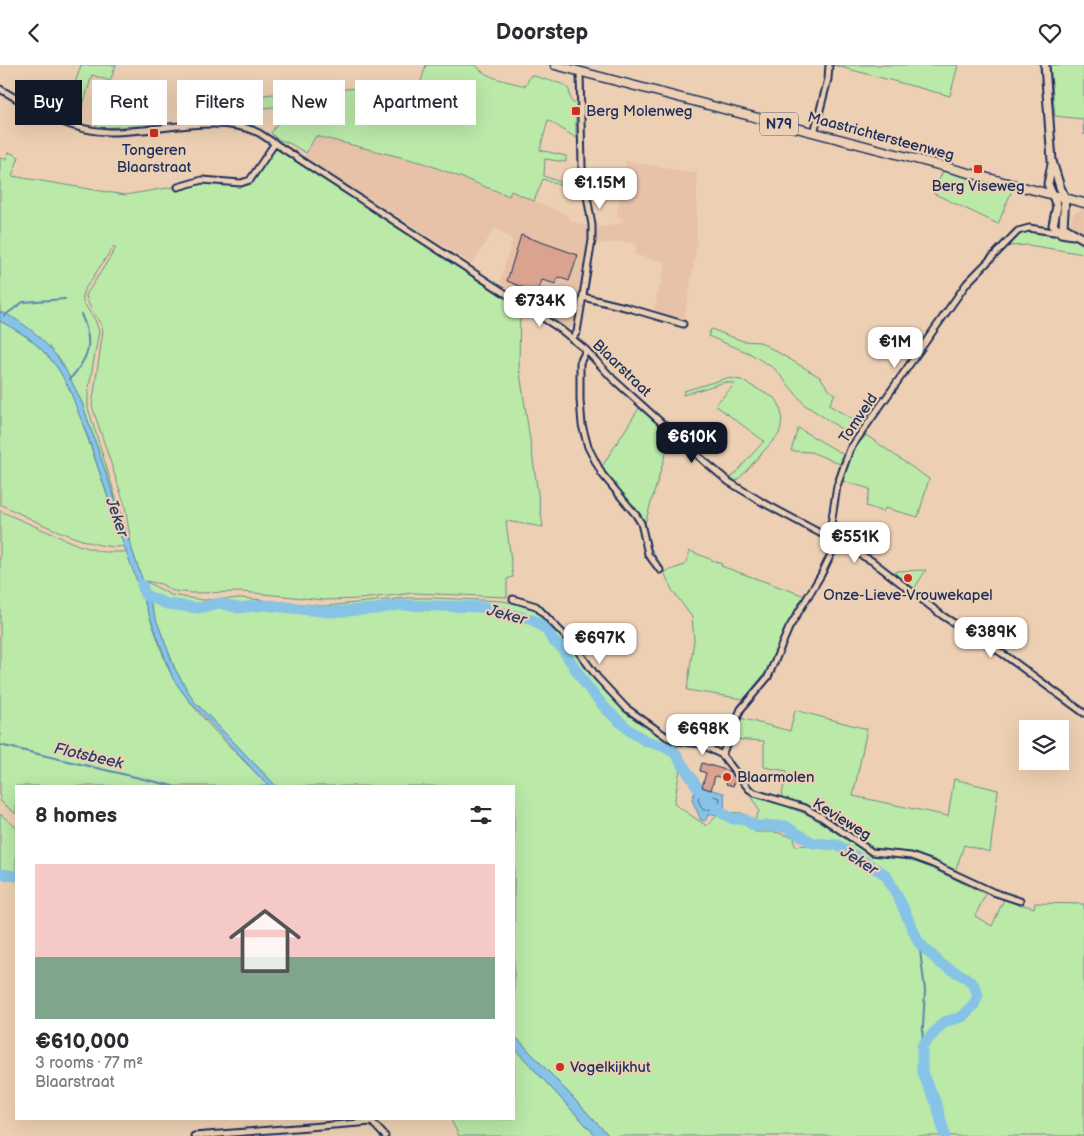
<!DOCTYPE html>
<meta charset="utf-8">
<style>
body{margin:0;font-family:"Balsamiq Sans",sans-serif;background:#f2f2f3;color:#2b2b33;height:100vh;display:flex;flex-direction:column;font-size:19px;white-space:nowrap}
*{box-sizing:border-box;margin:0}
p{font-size:16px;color:#7c7c81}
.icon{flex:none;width:28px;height:28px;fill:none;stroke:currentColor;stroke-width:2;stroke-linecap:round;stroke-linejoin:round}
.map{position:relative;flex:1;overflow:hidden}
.details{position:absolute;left:15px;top:720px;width:500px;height:335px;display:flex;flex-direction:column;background:#fff;border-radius:0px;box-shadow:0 5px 20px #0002}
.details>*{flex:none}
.banner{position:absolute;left:15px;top:15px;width:500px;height:45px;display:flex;gap:10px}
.buttons{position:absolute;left:1019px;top:655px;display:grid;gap:10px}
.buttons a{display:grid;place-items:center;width:50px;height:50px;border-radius:0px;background:#fff;box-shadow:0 5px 20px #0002;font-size:25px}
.price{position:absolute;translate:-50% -42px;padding:0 11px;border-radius:10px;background:#fff;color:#222;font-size:16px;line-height:32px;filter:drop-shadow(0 1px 2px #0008)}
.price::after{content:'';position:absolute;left:50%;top:30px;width:15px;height:11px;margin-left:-8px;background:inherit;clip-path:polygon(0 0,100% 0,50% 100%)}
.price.current{background:#111827;color:#fff}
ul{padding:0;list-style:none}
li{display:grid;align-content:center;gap:10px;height:265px;padding:0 20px}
li span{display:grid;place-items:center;height:155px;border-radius:0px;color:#555}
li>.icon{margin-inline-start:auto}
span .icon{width:90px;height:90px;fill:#fffc;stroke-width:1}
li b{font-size:21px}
h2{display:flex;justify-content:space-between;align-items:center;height:60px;padding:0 20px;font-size:21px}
.chip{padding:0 18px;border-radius:0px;background:#fff;box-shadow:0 5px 20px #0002;font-size:18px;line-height:45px}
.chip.current{background:#111827;color:#fff}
header{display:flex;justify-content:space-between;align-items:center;height:65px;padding:0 20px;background:#fff;font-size:22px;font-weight:700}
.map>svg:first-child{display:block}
</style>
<header><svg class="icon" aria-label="back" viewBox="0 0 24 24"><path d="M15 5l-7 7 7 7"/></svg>Doorstep<svg class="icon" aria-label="heart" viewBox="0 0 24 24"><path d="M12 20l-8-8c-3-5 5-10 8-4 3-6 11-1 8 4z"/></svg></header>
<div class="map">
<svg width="1084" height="1071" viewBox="0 0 1084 1071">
<rect width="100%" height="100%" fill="#edd0b3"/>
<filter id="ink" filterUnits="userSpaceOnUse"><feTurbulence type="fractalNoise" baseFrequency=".02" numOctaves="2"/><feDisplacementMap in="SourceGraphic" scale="10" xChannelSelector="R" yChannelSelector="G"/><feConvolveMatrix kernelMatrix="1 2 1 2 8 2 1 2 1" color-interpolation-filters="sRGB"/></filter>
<g filter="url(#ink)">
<path fill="#e7c2a8" d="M316,71L424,98L508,131L511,126L567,150L571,155L588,162V181L577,255L574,261L568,264L500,217L512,175L495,163L472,199L304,92Z
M626,96L697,108V181L684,257L653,248L666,197L635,190L636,179L622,177L596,179V163L621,158L622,153L616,152Z
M1084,144V169L1073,163L1070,159L1074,148Z"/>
<path fill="#bae9a8" stroke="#6a8c83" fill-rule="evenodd" d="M81,0H116L110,16L92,10L81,47L67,43Z
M426,0H476C485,14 509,16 525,21L531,10L565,20L569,25L571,36L576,40V73L548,55L540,85L566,91V97L545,94L544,111L582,125L583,129L543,114L534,136L511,126L509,131L424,98L316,71L306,88L289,78L277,74L271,68L286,46C277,40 266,41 257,47L255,60L231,55L236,33L284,28L283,31L345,24L420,20Z
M833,0H958L950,31Z
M1050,0H1084V70L1083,54L1055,51Z
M142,38L140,61L96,63L102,40L116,43Z
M276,83L520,243L519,301L543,462L506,456L513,512L507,514V532L414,528L360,534L324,535L243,527L192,528L173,526L161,519L145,516L171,530L203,535L242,533L325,541L407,533H433L502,536L527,540L536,544L551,559L592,610L627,649L647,663L678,682L673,692L680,704L674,739L707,761L717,750L724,752L726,748L725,747L742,748L755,755L759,746L750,727L811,751L867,788C883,793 900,791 916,796L986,829L975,851L992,861L1004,834L1034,843L1035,838L1084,839V1071H609L514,970V721H276L193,635L175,604L154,549L132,485L125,441L92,341L103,266C100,253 88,244 86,230L116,183L114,181L83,227V237L95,255L99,266L88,328V343L130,478L82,338L60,294L22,259L0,247V93L6,94L9,87L19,92L12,111L125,130L203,117L243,121L253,117ZM770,756L776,765L792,768L802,767L811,774L823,778L836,777L837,782C823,782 810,779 795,781L794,772L775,767H755L756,757Z
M943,106L1012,125L998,159L933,128Z
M1023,167H1029L1074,174L1084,180V189L1028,180L1009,181Z
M0,256C22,267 41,281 56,301C69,318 75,338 82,357C97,398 110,440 124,481C96,488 27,452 0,439Z
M711,264L743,276L760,277L820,312L830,326L835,329L829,340L865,362L855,373L805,340L775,304L749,288L708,271Z
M727,313L741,315L776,334C783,344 783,357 779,369L737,416L731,413L764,376L715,340L735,319L725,317L683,330L684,326Z
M639,343L671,371L645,458L646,474L664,507L685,500L690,486L722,499L721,501L808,532L771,601L744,634L687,625L694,575L692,552L672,525L664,507L649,487L642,457L601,403Z
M798,363L843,389L840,399L811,387L791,386Z
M866,370L929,414L918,452L885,443L883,447L866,441L870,424L843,416L851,388Z
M0,446L78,480L103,487H127L167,601C189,646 234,684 268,721H16V749L0,736Z
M926,505L914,524L894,509L897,506Z
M795,645L867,664L853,731L948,751L954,714L998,725L990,787L964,780L955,807L919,790L909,787L876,786L815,745L781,733L787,706L764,702V676L732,674L740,653L790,666Z
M0,749L16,762V809L0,807Z
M514,983L596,1071H459L451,1055L453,1054H514Z"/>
<path fill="#87c3e7" stroke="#5c88b0" d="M0,247C22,254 47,277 60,296C69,309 75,324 82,338L154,549L175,604L193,635L276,721H268L187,633L173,614L124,481L89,375L69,323L57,302L45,288L28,272L0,256Z
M678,689L700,719L694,724L674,692Z
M700,722L724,728C726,735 722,743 727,748L724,752L721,750L709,749L705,756L701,755L692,735L695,726Z
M514,970L609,1071H596L514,983Z"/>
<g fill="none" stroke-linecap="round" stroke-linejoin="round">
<path stroke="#466a95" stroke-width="1" d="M702,728L720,733L718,744L703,745L698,735L699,729Z"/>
<path stroke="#5c88b0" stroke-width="2" d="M4,251L23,237L65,234
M70,314C91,290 93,277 81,249
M0,680L173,721
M919,878L925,925L922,981"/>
<path stroke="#87c3e7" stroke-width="11" d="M142,520L145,530L167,539L199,543L219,538L238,543L264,540L330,547L375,544L398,540L483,542L533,555L547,565L553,576L561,582L586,620L606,644L630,666L646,676L665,682L675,688L698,723L722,748L733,754H744L755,761H785L813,778L837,780L886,810L900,836L919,878L941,899L965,912L974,920L978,930L974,940L962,952L944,957L922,981V1007L937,1040L945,1071
M0,809L16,811"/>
</g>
<path fill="#d9a390" stroke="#1b2f5e" d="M521,170L578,190L569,216L558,212L556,219L542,215L538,226L533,225L532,226L507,216Z
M702,698L729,706L736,714L733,721L726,719L728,714L715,711L711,725L702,722L706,708L700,706Z"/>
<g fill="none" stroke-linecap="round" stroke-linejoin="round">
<g stroke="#1b2f5e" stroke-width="9">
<path id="street" d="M0,24C34,44 68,66 109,67C153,68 219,48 259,68L560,264L586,285L613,314L704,396L729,417L762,437L872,496L943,551L1006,591L1084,648
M814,68L828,14L829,0
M178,122L202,115L241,118L250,115L275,78
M583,232L629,243L683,259
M572,274L577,267L592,175V160L582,102L580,7
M586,285L580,298V335L582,360L588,382L602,409L636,450L641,458L648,489L660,505
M829,472L837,421L850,384L967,218L1018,166L1029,163L1054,167L1060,164
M513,534L536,541L573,579L597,612L626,643L667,672L676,676L701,679L722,690L749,724L755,728L805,743L821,752L872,787L911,791L933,799L993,827L1020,836
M722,690L741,644L768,612L789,563L821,510L837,477
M370,1055L385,1071
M194,1071L372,1057"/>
</g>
<g stroke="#1b2f5e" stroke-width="11">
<path id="secondary" d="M1045,0L1052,96L1060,122L1065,133L1063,162L1084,174
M1052,99L1048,119L1057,141L1053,160L1061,168L1073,170"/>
</g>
<g stroke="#1b2f5e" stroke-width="11">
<path id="primary" d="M555,0L1084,138"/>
</g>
<use href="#street" stroke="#edd0b3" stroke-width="5"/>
<use href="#secondary" stroke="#edd0b3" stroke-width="7"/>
<use href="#primary" stroke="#edd0b3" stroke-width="8"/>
</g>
</g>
<g fill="#c8321e" stroke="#edd0b3" stroke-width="2">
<rect x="571" y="41" width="10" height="10" rx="2.5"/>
<rect x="149" y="63" width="10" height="10" rx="2.5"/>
<rect x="973" y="99" width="10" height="10" rx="2.5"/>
<circle cx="908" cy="513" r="5"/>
<circle cx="727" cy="712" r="5"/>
<circle cx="560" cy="1002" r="5"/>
</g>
<g text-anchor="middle" stroke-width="4.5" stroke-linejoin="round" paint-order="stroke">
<rect fill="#edd0b3" stroke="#5a5f78" stroke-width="1" x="760" y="47.5" width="38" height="23" rx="4"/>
<g font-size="14" font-weight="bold" fill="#1b2f5e">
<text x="779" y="64">N79</text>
</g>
<g font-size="15" fill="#1b2f5e" stroke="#edd0b3" text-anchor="start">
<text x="586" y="51">Berg Molenweg</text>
<text x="154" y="90" text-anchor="middle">Tongeren<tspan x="154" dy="17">Blaarstraat</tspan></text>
<text x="978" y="126" text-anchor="middle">Berg Viseweg</text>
<text x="908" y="535" text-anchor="middle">Onze-Lieve-Vrouwekapel</text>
<text x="737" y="717">Blaarmolen</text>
<text x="570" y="1007">Vogelkijkhut</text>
</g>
<g font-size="15" fill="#1b2f5e" stroke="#edd0b3">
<text transform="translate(881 71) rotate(15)" y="5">Maastrichtersteenweg</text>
<text transform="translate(622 303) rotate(44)" y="5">Blaarstraat</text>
<text transform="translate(858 353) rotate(-56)" y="5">Tomveld</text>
<text transform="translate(842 754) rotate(32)" y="5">Kevieweg</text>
</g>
<g font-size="16" font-style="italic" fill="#263e6c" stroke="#edd0b3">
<text transform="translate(118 452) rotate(71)" y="6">Jeker</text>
<text transform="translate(507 549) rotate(15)" y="6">Jeker</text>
<text transform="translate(89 690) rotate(13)" y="6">Flotsbeek</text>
<text transform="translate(860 795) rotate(32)" y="6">Jeker</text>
</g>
</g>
</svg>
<div class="buttons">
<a><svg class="icon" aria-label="layers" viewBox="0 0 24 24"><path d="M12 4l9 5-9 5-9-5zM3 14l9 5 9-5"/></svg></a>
</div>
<b class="price" style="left:600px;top:145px">€1.15M</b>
<b class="price" style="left:540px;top:263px">€734K</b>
<b class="price" style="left:895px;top:304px">€1M</b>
<b class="price current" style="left:692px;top:399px">€610K</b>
<b class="price" style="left:855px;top:499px">€551K</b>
<b class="price" style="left:991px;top:594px">€389K</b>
<b class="price" style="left:600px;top:600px">€697K</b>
<b class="price" style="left:703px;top:691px">€698K</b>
<div class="banner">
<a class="chip current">Buy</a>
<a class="chip">Rent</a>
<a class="chip">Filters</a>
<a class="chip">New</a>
<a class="chip">Apartment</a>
</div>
<section class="details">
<h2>8 homes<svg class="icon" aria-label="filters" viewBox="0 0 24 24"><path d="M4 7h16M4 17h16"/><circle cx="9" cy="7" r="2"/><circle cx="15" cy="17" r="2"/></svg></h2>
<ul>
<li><span style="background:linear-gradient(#f6c9c9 60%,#7fa58c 0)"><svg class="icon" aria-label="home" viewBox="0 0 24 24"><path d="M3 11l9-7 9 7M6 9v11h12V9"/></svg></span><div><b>€610,000</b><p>3 rooms · 77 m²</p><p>Blaarstraat</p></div></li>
</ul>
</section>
</div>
